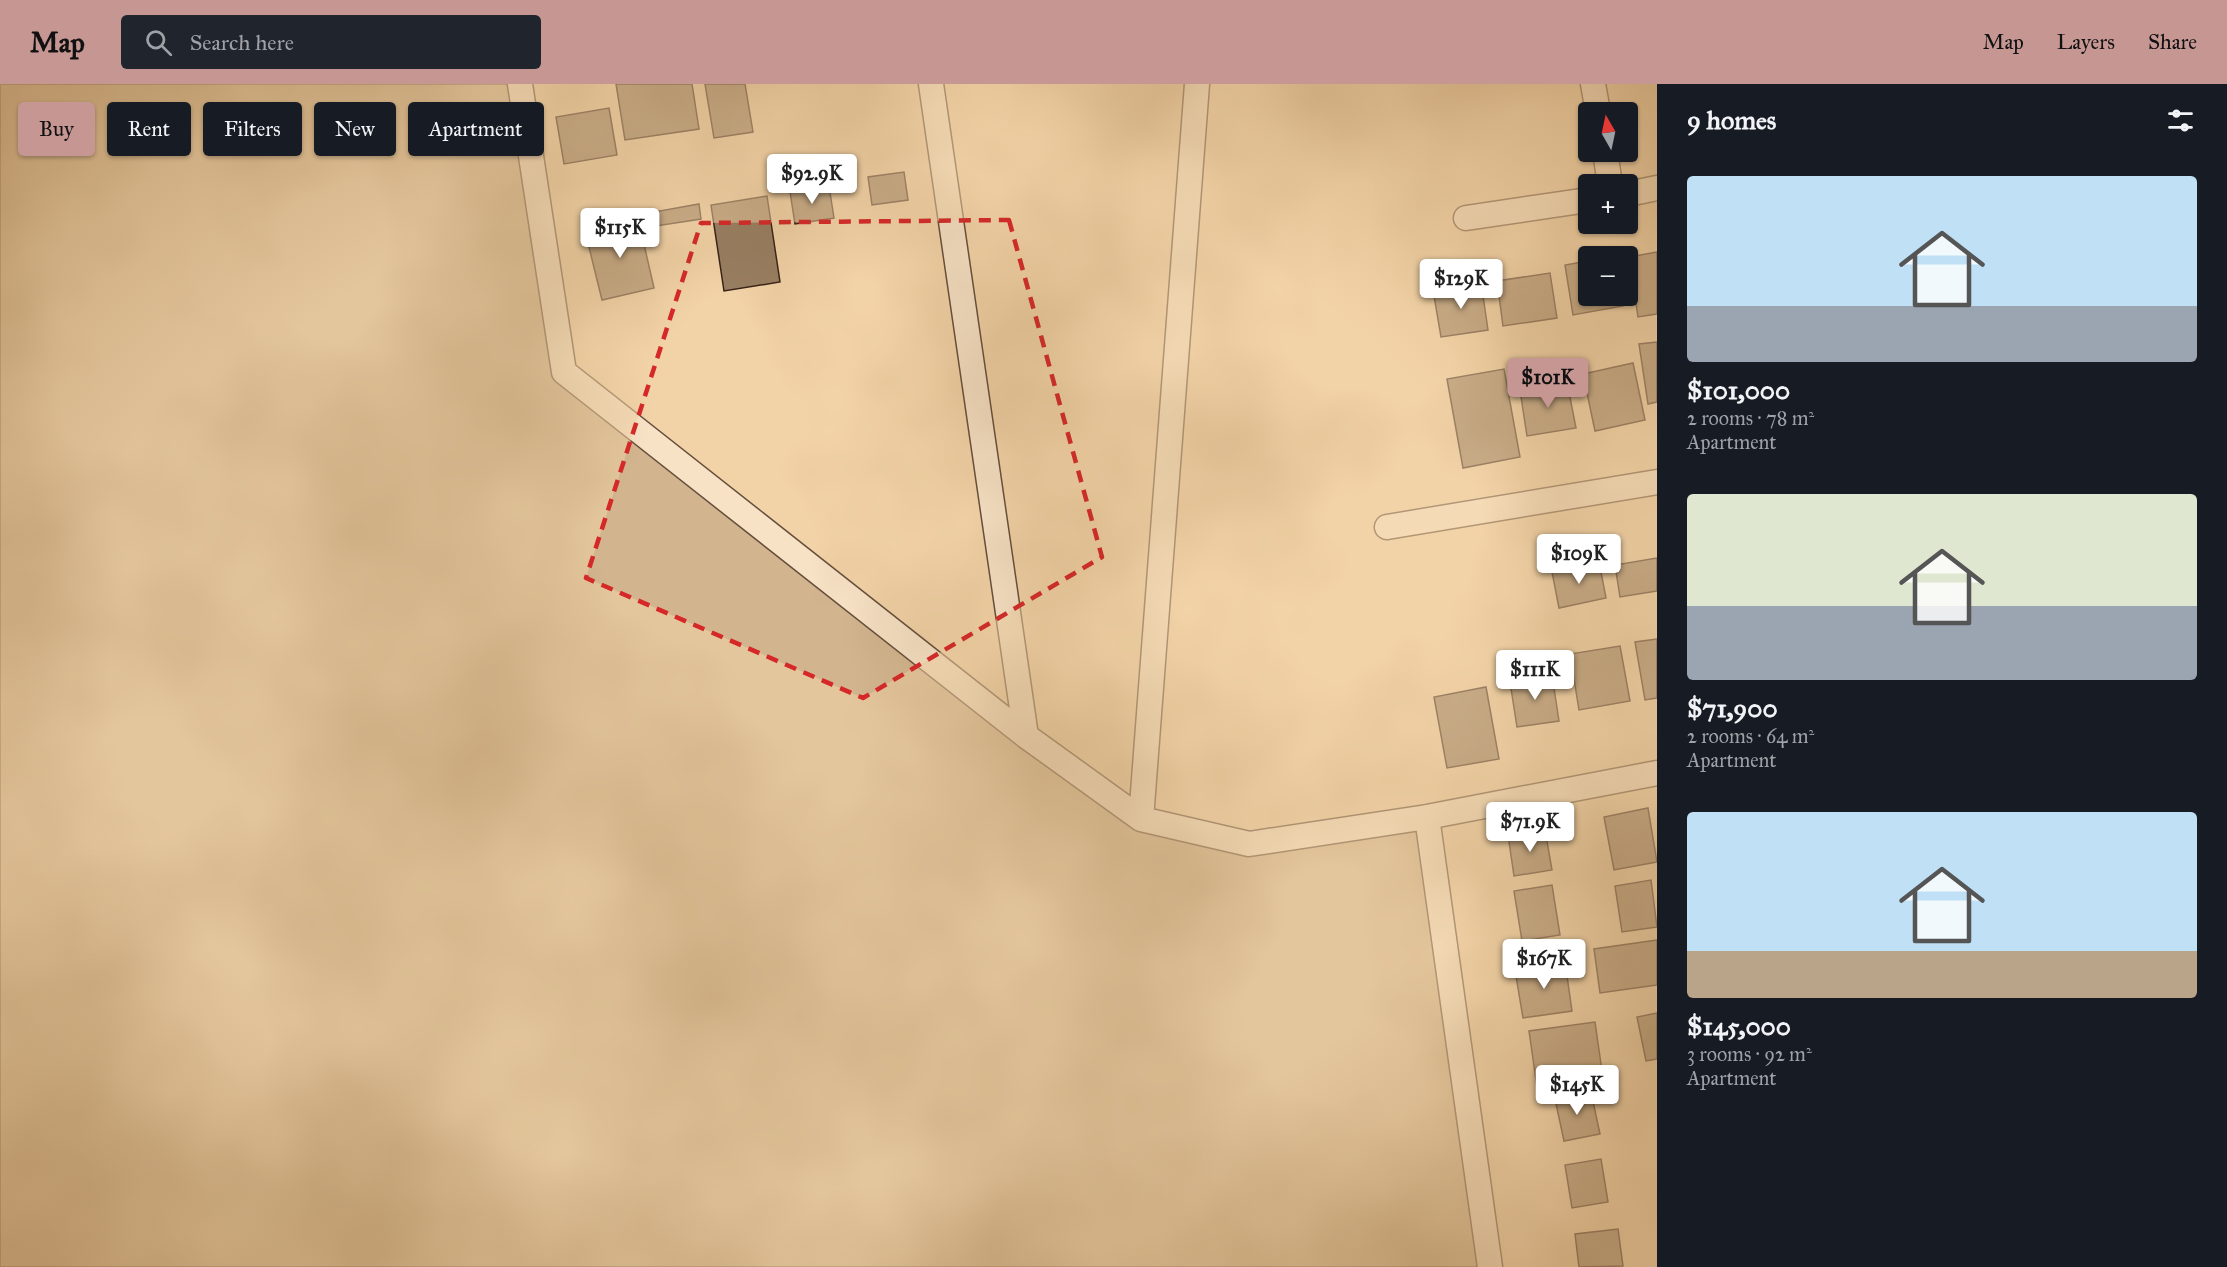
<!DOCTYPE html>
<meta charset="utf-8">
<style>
body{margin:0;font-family:"IM FELL Great Primer",serif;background:#20242c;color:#f1f3f6;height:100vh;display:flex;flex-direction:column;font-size:22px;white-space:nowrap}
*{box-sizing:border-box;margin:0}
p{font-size:20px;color:#9ea1a6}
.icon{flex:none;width:33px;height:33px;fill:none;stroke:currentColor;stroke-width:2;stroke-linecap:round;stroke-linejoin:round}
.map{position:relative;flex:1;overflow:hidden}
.details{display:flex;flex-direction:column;background:#171b24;width:570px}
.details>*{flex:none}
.guide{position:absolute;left:18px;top:18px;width:570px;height:54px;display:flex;gap:12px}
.needle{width:39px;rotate:351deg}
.buttons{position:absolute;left:1578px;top:18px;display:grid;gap:12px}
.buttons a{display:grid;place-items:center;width:60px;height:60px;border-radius:6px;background:#171b24;box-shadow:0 2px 4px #0004;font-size:30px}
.price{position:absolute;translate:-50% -51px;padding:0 14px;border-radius:6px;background:#fff;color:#222;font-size:20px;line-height:39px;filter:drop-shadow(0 2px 3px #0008)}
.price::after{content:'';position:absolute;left:50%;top:36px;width:18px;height:14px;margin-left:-9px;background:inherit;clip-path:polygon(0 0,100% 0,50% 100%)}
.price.current{background:#c59692;color:#111}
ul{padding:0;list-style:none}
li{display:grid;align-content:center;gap:12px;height:318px;padding:0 30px}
li span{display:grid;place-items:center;height:186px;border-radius:6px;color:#555}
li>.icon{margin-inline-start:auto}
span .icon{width:108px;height:108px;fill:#fffc;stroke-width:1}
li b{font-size:26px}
h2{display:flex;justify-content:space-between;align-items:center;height:72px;padding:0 30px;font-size:26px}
.pill{padding:0 21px;border-radius:6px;background:#171b24;box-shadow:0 2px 4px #0004;font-size:21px;line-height:54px}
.pill.current{background:#c59692;color:#111}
header{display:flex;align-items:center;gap:36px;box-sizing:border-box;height:84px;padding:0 30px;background:#c59692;color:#111}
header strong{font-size:28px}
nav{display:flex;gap:33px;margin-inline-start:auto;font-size:21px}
.search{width:420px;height:54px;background:#20242c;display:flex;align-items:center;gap:15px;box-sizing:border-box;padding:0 21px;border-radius:6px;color:#9ea1a6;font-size:22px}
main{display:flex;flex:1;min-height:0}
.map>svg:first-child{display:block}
</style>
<header>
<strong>Map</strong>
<div class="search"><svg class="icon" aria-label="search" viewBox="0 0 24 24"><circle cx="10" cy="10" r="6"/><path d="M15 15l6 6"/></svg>Search here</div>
<nav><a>Map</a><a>Layers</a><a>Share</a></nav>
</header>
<main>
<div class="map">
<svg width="1657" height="1183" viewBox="0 0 1657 1183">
<rect width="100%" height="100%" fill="#f2d3a7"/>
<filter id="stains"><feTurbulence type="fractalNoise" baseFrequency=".00333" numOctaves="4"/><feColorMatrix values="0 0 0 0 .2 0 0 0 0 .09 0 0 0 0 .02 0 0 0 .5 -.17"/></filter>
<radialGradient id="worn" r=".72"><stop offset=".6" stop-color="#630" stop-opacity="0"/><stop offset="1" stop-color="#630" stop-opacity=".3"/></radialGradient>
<path fill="#d2b58f" stroke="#846b53" stroke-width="1.5" d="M0,0H520L564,288L1141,735L1249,760L1427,733L1490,1183H0Z"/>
<path fill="#987e62" stroke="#362117" stroke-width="1.5" d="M616,0H692L699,45L625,56Z
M705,0H745L753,48L714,54Z
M609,24L617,71L564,80L556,33Z
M904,88L908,116L872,121L868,93Z
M829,102L834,134L795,140L790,108Z
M767,112L780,198L724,207L711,121Z
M699,120L701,135L656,142L654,128Z
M638,134L654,204L602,216L585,147Z
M1657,168V230L1638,233L1629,173Z
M1588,177V212H1621L1623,222L1573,231L1565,181Z
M1550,189L1557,234L1503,242L1497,197Z
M1481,198L1488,246L1441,253L1433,206Z
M1657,258V318L1648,320L1639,260Z
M1633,279L1645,336L1595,347L1583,290Z
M1504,285L1520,373L1463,384L1447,295Z
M1567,298L1576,344L1527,352L1520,306Z
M1657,474V507L1620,513L1615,481Z
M1599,478L1606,514L1559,524L1552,488Z
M1657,555V614L1645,616L1635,558Z
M1620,562L1630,617L1579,626L1570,570Z
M1552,591L1559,637L1517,643L1510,598Z
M1486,603L1499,675L1447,684L1434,613Z
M1648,724L1657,778L1614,786L1604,733Z
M1545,746L1552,786L1514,792L1508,751Z
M1651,796L1657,843L1622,848L1615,802Z
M1552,801L1560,851L1522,857L1514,807Z
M1657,856V901L1600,909L1594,865Z
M1565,878L1572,927L1523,934L1515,886Z
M1657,929V975L1646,977L1637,933Z
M1595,938L1603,994L1537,1003L1529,947Z
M1591,1008L1600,1050L1564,1057L1555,1015Z
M1601,1075L1608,1118L1572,1124L1565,1081Z
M1618,1145L1623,1182L1579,1183L1575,1150Z"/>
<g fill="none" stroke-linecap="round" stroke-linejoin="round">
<g stroke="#654e3b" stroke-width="27">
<path id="street" d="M520,0L564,288L1026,652L1141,735L1249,760L1427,733L1657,689
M931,0L1026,652
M1593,0L1598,28
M1605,68L1610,100
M1628,110L1657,104
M1466,134L1588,116
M1387,443L1657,398
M1427,733L1490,1183
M1141,735L1197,0"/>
</g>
<use href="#street" stroke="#f7e2c6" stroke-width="24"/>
</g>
<path d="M0 0H1657V1183H0ZM1009,136L1102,473L863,614L586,494L701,139Z" fill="#f2d3a7" fill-opacity=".55" fill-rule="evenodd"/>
<path fill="none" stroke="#d62828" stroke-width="4.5" stroke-dasharray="12 8" stroke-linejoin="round" d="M1009,136L1102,473L863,614L586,494L701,139Z"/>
<rect width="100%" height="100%" filter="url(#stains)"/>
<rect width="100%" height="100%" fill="url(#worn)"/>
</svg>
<div class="buttons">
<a><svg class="needle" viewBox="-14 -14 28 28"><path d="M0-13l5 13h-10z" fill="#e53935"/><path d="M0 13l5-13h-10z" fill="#9ea1a6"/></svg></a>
<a>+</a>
<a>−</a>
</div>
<b class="price" style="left:812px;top:121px">$92.9K</b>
<b class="price" style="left:620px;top:175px">$115K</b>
<b class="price" style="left:1461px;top:226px">$129K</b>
<b class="price current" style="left:1548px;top:325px">$101K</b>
<b class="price" style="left:1579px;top:501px">$109K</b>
<b class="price" style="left:1535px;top:617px">$111K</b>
<b class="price" style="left:1530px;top:769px">$71.9K</b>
<b class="price" style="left:1544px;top:906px">$167K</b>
<b class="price" style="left:1577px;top:1032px">$145K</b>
<div class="guide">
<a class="pill current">Buy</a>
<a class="pill">Rent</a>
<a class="pill">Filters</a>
<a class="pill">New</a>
<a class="pill">Apartment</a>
</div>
</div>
<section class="details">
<h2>9 homes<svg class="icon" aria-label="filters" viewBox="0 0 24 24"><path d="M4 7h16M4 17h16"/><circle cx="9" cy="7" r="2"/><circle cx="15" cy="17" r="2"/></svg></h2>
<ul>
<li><span style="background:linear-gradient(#bfe0f5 70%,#9aa5b1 0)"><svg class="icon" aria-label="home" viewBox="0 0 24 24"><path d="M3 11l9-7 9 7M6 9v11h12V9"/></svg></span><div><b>$101,000</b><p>2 rooms · 78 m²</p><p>Apartment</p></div></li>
<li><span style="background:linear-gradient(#dfe7d0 60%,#9aa5b1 0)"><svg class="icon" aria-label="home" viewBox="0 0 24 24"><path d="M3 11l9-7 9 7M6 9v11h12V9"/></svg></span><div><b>$71,900</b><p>2 rooms · 64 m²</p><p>Apartment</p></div></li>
<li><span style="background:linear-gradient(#bfe0f5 75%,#b9a48a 0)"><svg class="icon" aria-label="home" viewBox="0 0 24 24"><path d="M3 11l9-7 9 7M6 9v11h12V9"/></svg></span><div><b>$145,000</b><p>3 rooms · 92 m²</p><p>Apartment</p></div></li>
</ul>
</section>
</main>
